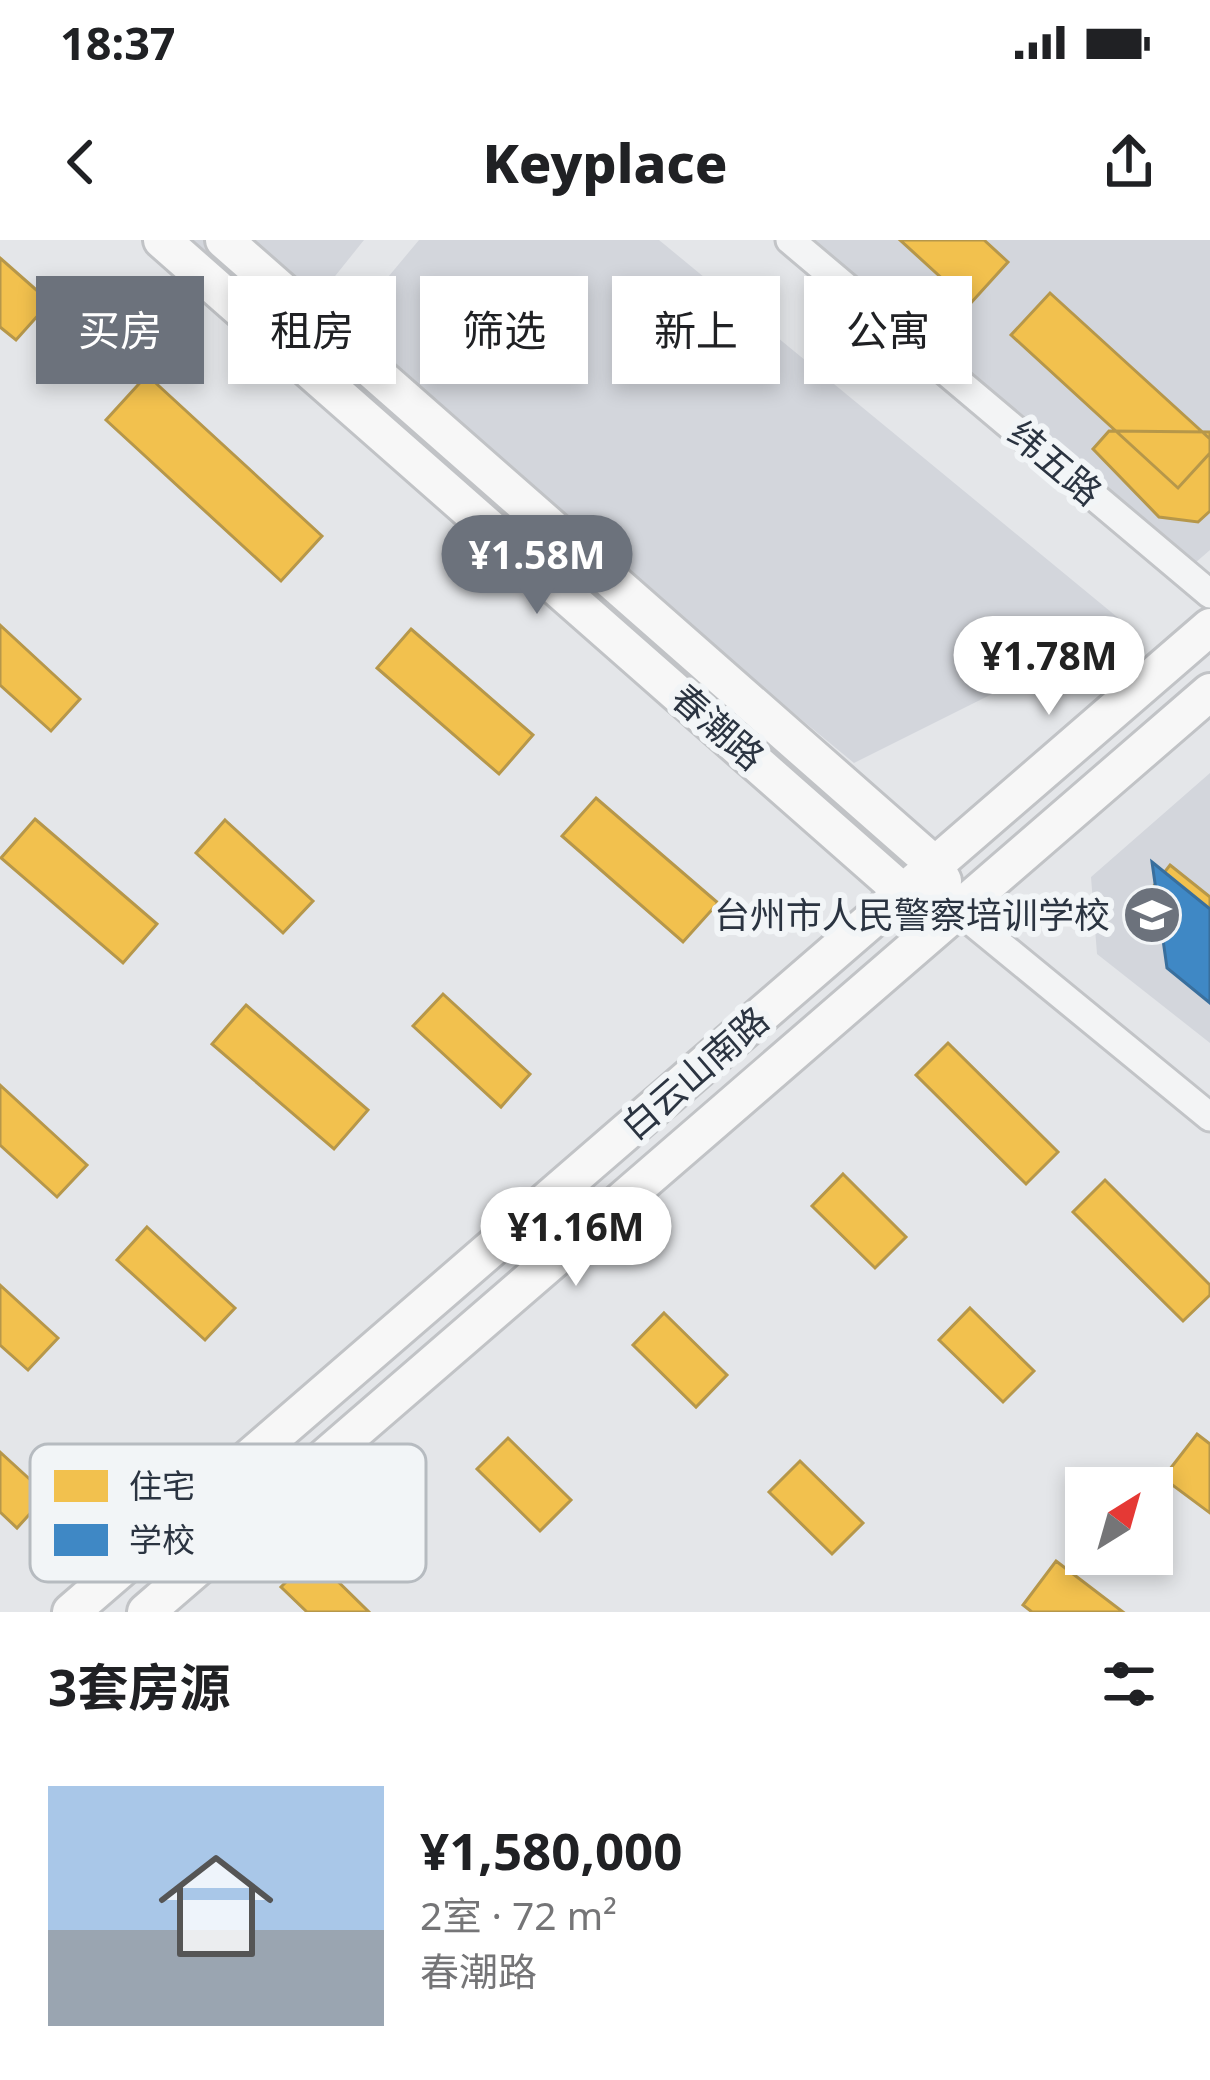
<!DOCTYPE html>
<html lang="zh">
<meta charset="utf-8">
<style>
body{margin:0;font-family:"Noto Sans","Noto Sans SC",sans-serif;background:#f6f6f6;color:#202124;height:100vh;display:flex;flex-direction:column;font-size:45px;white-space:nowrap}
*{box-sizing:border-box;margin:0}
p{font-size:39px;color:#757577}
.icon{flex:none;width:66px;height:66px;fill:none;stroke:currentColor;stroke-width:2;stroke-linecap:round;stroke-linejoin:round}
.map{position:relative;height:1372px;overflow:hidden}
.side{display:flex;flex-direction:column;background:#fff;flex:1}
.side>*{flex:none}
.guide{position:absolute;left:36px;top:36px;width:1140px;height:108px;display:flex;gap:24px}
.needle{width:78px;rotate:37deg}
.controls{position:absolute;left:1065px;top:1227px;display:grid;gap:24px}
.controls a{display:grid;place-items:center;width:108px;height:108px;border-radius:0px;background:#fff;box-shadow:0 6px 18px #0003;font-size:60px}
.price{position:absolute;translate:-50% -102px;padding:0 27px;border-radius:42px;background:#fff;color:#222;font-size:39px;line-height:78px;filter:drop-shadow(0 3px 6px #0008)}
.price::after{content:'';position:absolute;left:50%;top:72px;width:36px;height:27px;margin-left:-18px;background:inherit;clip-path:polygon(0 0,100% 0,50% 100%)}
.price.selected{background:#6c727c;color:#fff}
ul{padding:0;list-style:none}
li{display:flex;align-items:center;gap:36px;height:300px;padding:0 48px}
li+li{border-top:3px solid #e0e0e0}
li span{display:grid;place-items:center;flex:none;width:336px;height:240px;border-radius:0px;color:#555}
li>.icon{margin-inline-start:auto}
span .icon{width:144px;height:144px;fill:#fffc;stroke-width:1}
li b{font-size:51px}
h2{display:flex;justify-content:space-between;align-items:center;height:144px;padding:0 48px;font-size:51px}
.tag{padding:0 42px;border-radius:0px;background:#fff;box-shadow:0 6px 18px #0003;font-size:42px;line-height:108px}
.tag.selected{background:#6c727c;color:#fff}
.status{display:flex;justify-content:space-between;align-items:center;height:84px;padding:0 60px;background:#fff;direction:ltr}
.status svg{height:33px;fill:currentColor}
header{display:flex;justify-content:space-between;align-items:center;height:156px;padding:0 48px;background:#fff;font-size:54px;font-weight:800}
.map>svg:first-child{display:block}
</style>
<div class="status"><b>18:37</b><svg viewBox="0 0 49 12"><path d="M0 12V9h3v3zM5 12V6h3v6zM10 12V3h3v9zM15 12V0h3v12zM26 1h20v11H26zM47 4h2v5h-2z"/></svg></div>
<header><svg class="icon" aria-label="back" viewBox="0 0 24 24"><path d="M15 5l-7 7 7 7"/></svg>Keyplace<svg class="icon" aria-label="share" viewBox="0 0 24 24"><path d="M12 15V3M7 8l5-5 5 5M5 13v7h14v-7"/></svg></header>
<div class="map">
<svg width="1210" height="1372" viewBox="0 0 1210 1372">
<rect width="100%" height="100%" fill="#e4e6e9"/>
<path fill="#d3d6dc" d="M192,0H364L295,86Z
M419,0H659L1128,386L854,523L338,97Z
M800,0H1210V310L1187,330Z
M1210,533V803L1097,714L1091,637Z"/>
<path fill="#f2c14e" stroke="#b6974a" stroke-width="3" d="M900,0H984L1008,22L970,64Z
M0,18L50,62L16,100L0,87Z
M1050,53L1210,199V213L1178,248L1011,95Z
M147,135L322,296L281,341L106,180Z
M1109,191L1210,192V271L1198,282L1159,277L1093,209Z
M0,385L80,459L51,491L0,445Z
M411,389L533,495L499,534L377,428Z
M596,558L718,663L683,702L562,596Z
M35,579L157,684L123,723L1,618Z
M225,580L313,661L283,693L196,613Z
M1170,625L1210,657V683L1195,703L1142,661Z
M443,754L530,834L501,867L413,786Z
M246,765L368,870L334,909L212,804Z
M948,803L1058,912L1026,944L916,835Z
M0,845L87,925L57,957L0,905Z
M843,934L906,997L875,1028L812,966Z
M1105,940L1210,1045V1055L1183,1081L1073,972Z
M147,987L235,1068L205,1100L117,1020Z
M0,1045L58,1098L28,1130L0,1105Z
M970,1068L1034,1131L1003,1162L939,1100Z
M664,1073L727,1135L696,1167L633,1105Z
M1197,1194L1210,1204V1273L1163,1238Z
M508,1198L571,1260L540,1291L477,1229Z
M0,1212L47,1255L17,1288L0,1272Z
M800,1221L863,1283L832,1314L769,1252Z
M312,1316L369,1372H307L281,1347Z
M1056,1321L1123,1372H1032L1023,1365Z"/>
<path fill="#3f88c5" stroke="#396f9d" stroke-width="3" d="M1152,622L1210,669V763L1167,728Z"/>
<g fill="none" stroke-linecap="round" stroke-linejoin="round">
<g stroke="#c2c4c7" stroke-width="33">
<path id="minor" d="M790,0L1210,354
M959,671L1210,877"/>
</g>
<g stroke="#c1c3c6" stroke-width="42">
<path id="major" d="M162,0L904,653L927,661
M224,0L934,624L943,641
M71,1372L1210,387
M146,1372L1210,452"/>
</g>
<use href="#minor" stroke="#f3f4f5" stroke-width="27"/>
<use href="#major" stroke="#f7f7f7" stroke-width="36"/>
</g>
<defs>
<g id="school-disc" transform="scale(3)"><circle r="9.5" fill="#6c727c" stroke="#f2f5f7"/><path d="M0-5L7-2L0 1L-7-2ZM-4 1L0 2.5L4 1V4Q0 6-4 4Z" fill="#fff"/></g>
</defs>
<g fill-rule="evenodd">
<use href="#school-disc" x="1152" y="675"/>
</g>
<g text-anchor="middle" stroke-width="12" stroke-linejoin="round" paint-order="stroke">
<g font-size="36" fill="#2b3441" stroke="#f2f5f7">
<text transform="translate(1055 223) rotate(40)" y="13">纬五路</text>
<text transform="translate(718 487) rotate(41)" y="13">春潮路</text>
<text transform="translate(695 833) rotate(-41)" y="13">白云山南路</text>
</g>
<g font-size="36" fill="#2b3441" stroke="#f2f5f7" text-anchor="end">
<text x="1110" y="688">台州市人民警察培训学校</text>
</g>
</g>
<rect x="30" y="1204" width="396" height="138" rx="18" fill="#f2f5f7" stroke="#b6bbc0" stroke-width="3"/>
<rect x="54" y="1230" width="54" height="32" fill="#f2c14e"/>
<rect x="54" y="1284" width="54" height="32" fill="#3f88c5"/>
<g font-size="33" fill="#2b3441">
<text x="129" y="1258">住宅</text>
<text x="129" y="1312">学校</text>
</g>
</svg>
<div class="controls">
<a><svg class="needle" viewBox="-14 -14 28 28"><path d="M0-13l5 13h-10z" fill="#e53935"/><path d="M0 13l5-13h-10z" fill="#757577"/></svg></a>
</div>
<b class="price selected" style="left:537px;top:377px">¥1.58M</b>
<b class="price" style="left:1049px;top:478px">¥1.78M</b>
<b class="price" style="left:576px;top:1049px">¥1.16M</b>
<div class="guide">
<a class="tag selected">买房</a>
<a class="tag">租房</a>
<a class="tag">筛选</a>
<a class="tag">新上</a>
<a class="tag">公寓</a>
</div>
</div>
<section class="side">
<h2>3套房源<svg class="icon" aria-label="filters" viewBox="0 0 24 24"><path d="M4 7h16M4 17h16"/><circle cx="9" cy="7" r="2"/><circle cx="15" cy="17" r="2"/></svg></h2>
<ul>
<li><span style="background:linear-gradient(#a9c7e8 60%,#9aa5b1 0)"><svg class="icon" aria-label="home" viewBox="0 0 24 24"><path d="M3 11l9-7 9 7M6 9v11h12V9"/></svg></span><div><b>¥1,580,000</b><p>2室 · 72 m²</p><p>春潮路</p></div></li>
</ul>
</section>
